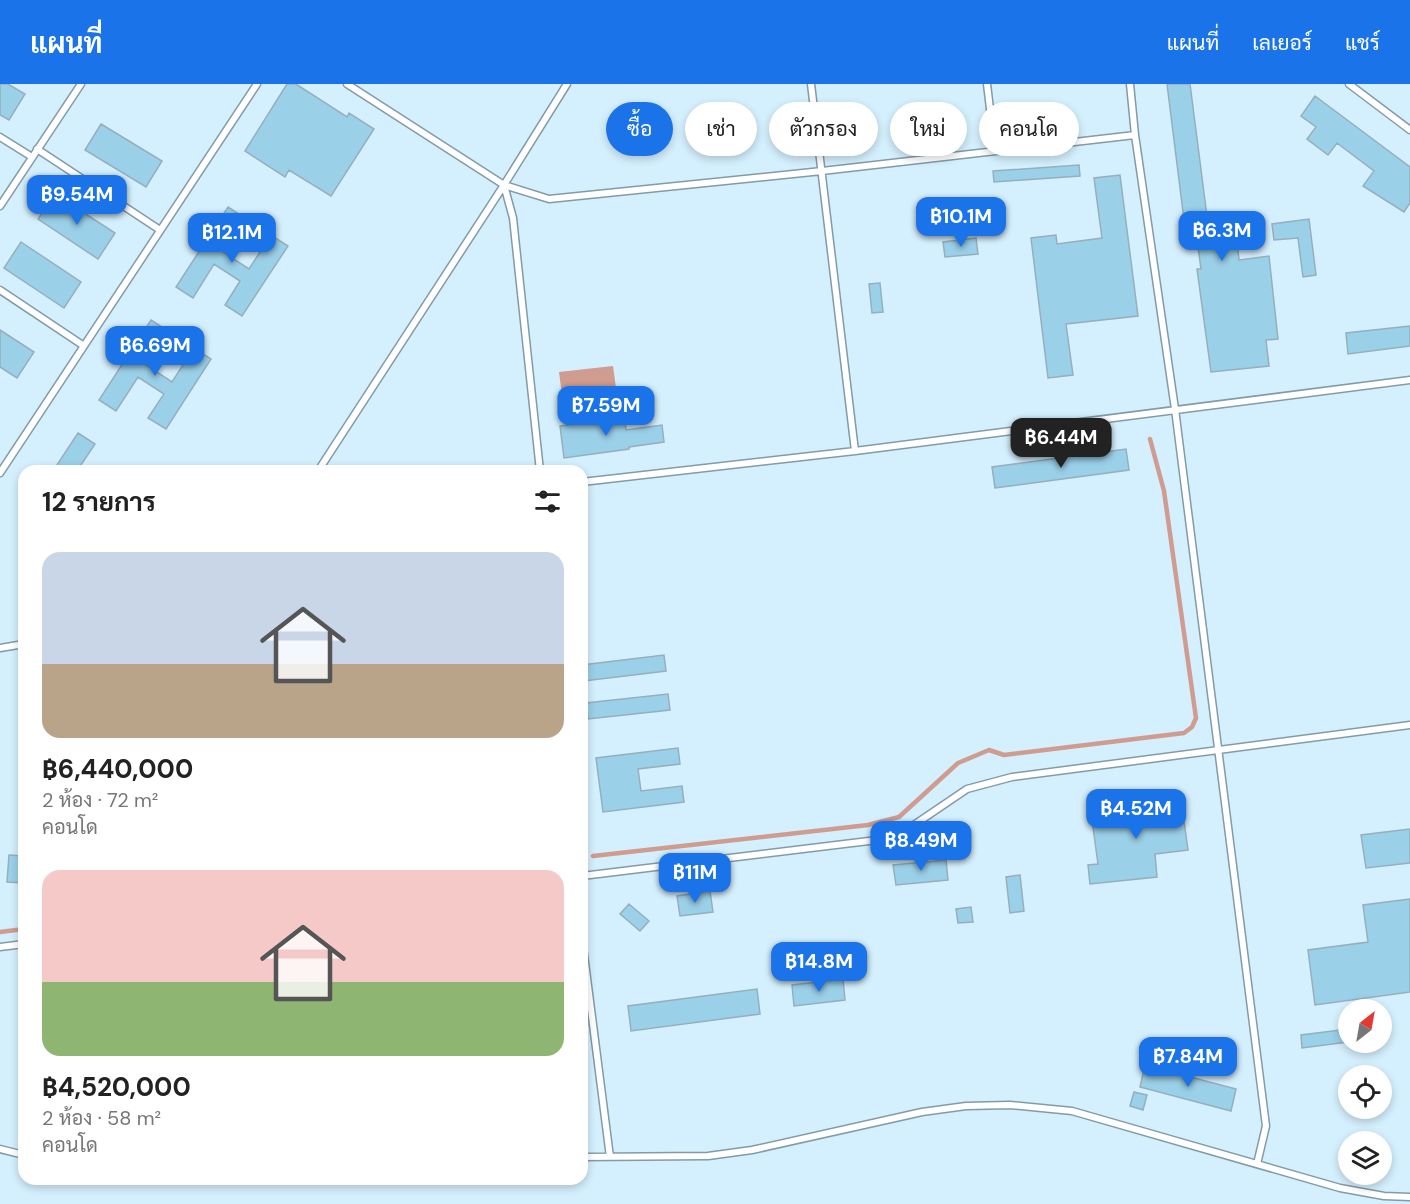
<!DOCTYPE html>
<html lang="th">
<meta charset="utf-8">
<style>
body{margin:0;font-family:"DM Sans",Sarabun,sans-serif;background:#f6f6f6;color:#222;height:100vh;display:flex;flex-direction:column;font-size:22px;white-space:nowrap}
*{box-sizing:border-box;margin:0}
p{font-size:20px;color:#767676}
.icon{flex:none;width:33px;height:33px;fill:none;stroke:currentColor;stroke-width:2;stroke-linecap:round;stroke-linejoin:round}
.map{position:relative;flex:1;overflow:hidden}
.details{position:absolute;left:18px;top:381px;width:570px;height:720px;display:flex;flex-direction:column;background:#fff;border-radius:18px;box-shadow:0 3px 9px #0003}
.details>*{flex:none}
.hud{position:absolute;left:606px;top:18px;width:570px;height:54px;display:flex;gap:12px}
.needle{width:39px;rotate:31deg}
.tools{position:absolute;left:1338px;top:915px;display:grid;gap:12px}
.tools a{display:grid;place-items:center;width:54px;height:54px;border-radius:50%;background:#fff;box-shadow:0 3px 9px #0003;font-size:30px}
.price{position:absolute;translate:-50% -51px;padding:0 14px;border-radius:12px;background:#1a73e8;color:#fff;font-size:20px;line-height:39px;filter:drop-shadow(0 2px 3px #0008)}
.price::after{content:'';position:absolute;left:50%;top:36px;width:18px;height:14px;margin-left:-9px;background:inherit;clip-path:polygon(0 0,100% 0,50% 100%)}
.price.active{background:#222;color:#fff}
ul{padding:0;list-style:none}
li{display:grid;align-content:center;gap:12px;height:318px;padding:0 24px}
li span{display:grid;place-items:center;height:186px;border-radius:18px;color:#555}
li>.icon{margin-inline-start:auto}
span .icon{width:108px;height:108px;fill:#fffc;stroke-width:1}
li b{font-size:26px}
h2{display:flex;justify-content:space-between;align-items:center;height:72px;padding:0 24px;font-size:26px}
.pill{padding:0 21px;border-radius:27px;background:#fff;box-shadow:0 3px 9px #0003;font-size:21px;line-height:54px}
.pill.active{background:#1a73e8;color:#fff}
header{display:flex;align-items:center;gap:36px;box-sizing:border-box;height:84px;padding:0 30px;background:#1a73e8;color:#fff}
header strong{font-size:28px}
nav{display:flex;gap:33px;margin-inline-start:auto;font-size:21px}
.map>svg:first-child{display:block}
</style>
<header>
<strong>แผนที่</strong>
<nav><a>แผนที่</a><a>เลเยอร์</a><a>แชร์</a></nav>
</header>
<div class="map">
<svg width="1410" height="1120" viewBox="0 0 1410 1120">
<rect width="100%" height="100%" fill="#d4effd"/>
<path fill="#d09c8f" d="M613,282L616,304L562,311L559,288Z"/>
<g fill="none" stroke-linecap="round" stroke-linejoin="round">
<path stroke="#d09c8f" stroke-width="4.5" d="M593,772L868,741L899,733L958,679L989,666L1004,671L1184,649L1192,643L1196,634L1164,407L1150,355
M0,848L24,845"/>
</g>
<path fill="#9bd0e9" stroke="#95afbc" stroke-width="1.5" d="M0,0H8L25,10L9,36L0,31Z
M287,0H296L347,33L349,29L374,45L331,112L289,86L285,93L245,67Z
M1167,0H1190L1209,148L1236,145L1239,176L1269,172L1278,255L1266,256L1269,282L1211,288L1197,185H1201L1194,135L1184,136Z
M1315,12L1410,83V119L1404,128L1363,102L1374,87L1337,59L1328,71L1307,55L1316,43L1301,32Z
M101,40L162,77L146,103L85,66Z
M1079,81L1080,92L994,98L993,87Z
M1120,91L1138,232L1066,240L1073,291L1048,294L1031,154L1056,151L1057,160L1102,154L1094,94Z
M55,110L115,149L98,175L38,135Z
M228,123L245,134L223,168L249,185L271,151L288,162L242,232L225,221L240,197L214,180L193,214L176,203Z
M1309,135L1316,191L1303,193L1298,154L1274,156L1272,140Z
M976,154L978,170L945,173L943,158Z
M21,158L81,198L64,224L4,184Z
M880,199L883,228L872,229L869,200Z
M151,236L168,247L146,281L172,298L194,264L211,275L166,345L148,334L164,310L138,293L116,327L99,316Z
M1410,242V262L1348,270L1346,249Z
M0,246L34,268L17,294L0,283Z
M625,334L626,346L662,341L664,358L629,363V365L564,374L560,342Z
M78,349L95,360L77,387H53Z
M1126,365L1129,386L995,404L992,383Z
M664,571L666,587L584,597L582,581Z
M668,610L670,626L588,635L586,619Z
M678,664L680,680L638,685L641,707L682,702L684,718L603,728L596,674Z
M1181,715L1188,766L1155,770L1157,793L1090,800L1088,781L1098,780L1092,736H1095L1094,724L1134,721Z
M1410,745V779L1366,784L1361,751Z
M9,771L24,772V799L7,798Z
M946,776L948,796L896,801L893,781Z
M1020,791L1024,827L1010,829L1006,793Z
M710,807L713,828L680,832L677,812Z
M1410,815V908L1315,921L1308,866L1368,858L1363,821Z
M629,820L649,837L640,847L620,830Z
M971,823L973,838L958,839L956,825Z
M843,895L845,916L794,922L792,901Z
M757,905L760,930L631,947L628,922Z
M1348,945V958L1302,964L1301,951Z
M1145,981L1236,1005L1231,1027L1140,1003Z
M1134,1008L1147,1011L1143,1026L1130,1022Z"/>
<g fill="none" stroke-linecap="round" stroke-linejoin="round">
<g stroke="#829ba7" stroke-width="9">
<path id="service" d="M347,0L504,101L549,115L822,87L1135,51
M811,0L855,367
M987,0L995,67
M1130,0L1135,51L1175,325L1266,1042L1257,1080
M1349,0L1410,46
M0,53L32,73
M37,65L160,146
M504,101L513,134L540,387
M0,122L81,0
M0,206L84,262
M318,387L504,101L567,0
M0,389L257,0
M582,398L855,367L1410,296
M0,564L24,560
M582,792L877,756L905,747L967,705L1012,693L1410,641
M582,855L610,1073
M0,863L24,860
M0,1065L24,1071
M582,1073L708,1072L752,1066L922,1028L966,1022L1010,1021L1072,1027L1340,1104L1384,1112L1410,1113"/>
</g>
<use href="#service" stroke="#fff" stroke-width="6"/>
</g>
</svg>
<div class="tools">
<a><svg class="needle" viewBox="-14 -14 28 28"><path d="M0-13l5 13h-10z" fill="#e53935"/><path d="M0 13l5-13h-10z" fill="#767676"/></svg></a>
<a><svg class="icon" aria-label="locate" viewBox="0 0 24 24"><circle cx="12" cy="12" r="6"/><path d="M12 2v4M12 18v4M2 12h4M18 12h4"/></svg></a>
<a><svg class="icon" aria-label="layers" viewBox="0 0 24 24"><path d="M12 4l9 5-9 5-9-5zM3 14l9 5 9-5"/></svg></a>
</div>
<b class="price" style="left:77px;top:142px">฿9.54M</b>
<b class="price" style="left:961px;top:164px">฿10.1M</b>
<b class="price" style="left:1222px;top:178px">฿6.3M</b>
<b class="price" style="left:232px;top:180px">฿12.1M</b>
<b class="price" style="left:155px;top:293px">฿6.69M</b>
<b class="price" style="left:606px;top:353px">฿7.59M</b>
<b class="price active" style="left:1061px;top:385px">฿6.44M</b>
<b class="price" style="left:1136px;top:756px">฿4.52M</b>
<b class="price" style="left:921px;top:788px">฿8.49M</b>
<b class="price" style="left:695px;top:820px">฿11M</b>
<b class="price" style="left:819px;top:909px">฿14.8M</b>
<b class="price" style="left:1188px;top:1004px">฿7.84M</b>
<div class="hud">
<a class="pill active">ซื้อ</a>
<a class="pill">เช่า</a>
<a class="pill">ตัวกรอง</a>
<a class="pill">ใหม่</a>
<a class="pill">คอนโด</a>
</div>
<section class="details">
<h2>12 รายการ<svg class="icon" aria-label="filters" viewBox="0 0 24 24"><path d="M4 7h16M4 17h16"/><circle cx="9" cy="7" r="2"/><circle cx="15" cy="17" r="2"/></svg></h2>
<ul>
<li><span style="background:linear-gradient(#c9d6e8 60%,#b9a48a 0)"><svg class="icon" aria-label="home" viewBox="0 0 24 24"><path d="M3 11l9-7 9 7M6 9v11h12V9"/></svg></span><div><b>฿6,440,000</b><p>2 ห้อง · 72 m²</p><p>คอนโด</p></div></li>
<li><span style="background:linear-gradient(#f6c9c9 60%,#8fb573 0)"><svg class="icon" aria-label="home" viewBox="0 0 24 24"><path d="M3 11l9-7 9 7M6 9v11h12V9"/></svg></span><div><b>฿4,520,000</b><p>2 ห้อง · 58 m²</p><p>คอนโด</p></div></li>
</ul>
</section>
</div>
